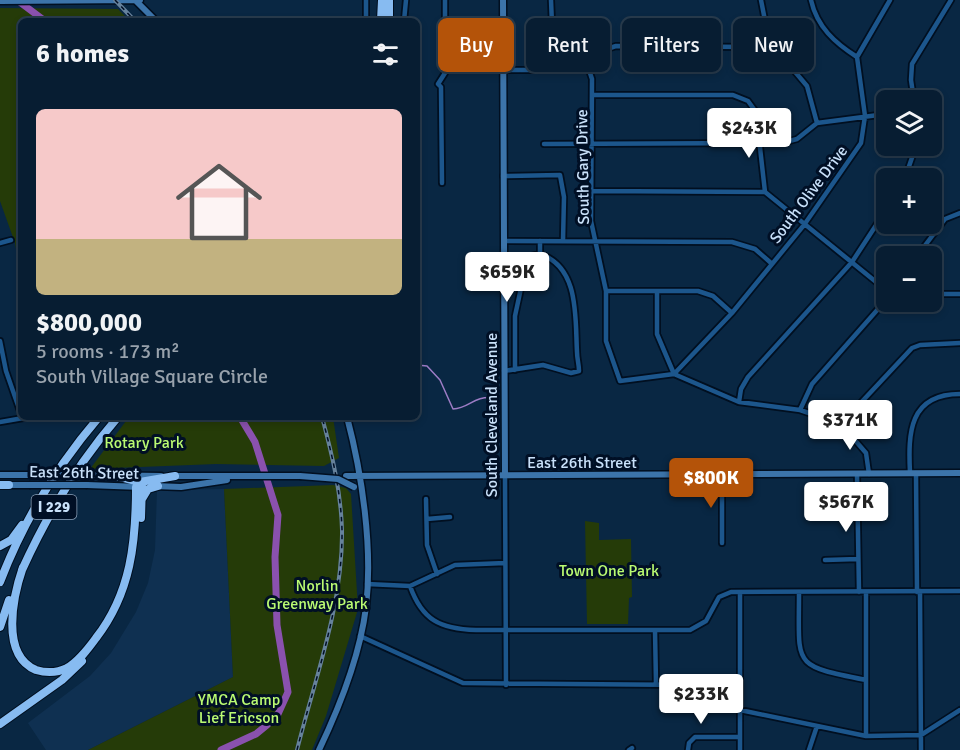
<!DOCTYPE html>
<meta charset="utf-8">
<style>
body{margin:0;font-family:Signika,sans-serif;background:#10263a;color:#f1f3f6;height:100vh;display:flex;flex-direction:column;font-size:22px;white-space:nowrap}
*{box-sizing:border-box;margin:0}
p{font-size:20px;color:#98a2ac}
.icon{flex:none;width:33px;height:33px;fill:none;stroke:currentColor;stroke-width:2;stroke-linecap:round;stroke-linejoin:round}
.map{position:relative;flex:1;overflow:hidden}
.panel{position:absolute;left:18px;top:18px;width:402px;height:402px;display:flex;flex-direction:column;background:#071d32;border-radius:9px;box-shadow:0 3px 9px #0003,0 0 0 2px #283b4d}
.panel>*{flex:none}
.top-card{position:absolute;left:438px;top:18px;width:432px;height:54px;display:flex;gap:12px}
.buttons{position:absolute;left:876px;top:90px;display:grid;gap:12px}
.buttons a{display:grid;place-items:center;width:66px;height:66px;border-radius:9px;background:#071d32;box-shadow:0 3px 9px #0003,0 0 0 2px #283b4d;font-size:30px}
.price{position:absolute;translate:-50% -51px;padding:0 14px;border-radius:6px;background:#fff;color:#222;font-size:20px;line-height:39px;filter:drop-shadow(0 2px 3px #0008)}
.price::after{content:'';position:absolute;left:50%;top:36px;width:18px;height:14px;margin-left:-9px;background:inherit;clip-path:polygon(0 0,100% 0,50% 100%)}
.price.selected{background:#b45309;color:#fff}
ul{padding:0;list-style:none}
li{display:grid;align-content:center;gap:12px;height:318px;padding:0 18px}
li span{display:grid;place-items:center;height:186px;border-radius:9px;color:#555}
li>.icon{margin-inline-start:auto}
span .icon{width:108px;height:108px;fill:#fffc;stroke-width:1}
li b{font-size:26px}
h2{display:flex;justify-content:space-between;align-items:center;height:72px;padding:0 18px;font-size:26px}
.chip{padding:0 21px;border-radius:9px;background:#071d32;box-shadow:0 3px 9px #0003,0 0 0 2px #283b4d;font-size:21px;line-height:54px}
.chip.selected{background:#b45309;color:#fff}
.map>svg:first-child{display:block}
</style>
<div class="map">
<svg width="960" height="750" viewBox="0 0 960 750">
<rect width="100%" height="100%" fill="#092743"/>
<path fill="#0f3051" d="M224,489L233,677L88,750H46L28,723L90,676L111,653L136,612L148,583L155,550L157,490Z"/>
<path fill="#253b08" d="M0,8L118,9L130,21H21V279L15,243L0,201Z
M129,417H333L339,458L324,466L216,464L90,469Z
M333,485L346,488L351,494L358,609L326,716L312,750H88L233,677L224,489Z
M585,521L599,523V540L631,539L632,597L629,598L628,624H587Z"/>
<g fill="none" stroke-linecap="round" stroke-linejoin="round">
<path stroke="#9d7cc5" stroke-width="1.5" d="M417,365L427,366L440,380L453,409C471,408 472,395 496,398"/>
<path stroke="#8a51ae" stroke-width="7" d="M17,0L45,21
M221,750L256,734L267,725L278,714L288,692L277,625L275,557L278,515L255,442L240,417"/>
<g stroke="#010f20" stroke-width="8">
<path id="street" d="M551,0L552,24L586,61L592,79L591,221L606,291V341L620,381L674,374L739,402L800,410L841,424L912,348L920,345L960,343
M761,0L769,41L807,86L817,123
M811,0C817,27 835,43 857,57
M366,21V0
M404,21L406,0
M586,61L598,52L616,46L754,47L769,41
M503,70H548L572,49
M593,95H733L748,101L756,112L765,192L886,290
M914,100L911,80L912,64L951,0
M544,144L782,143L797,139L817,123L886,114
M503,176L560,175L564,197L563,241
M905,178L916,146
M442,183L441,87L438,84L445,73V0
M592,191L765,192
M504,241L732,242L755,249L771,263
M0,243L11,240
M917,256L945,219L960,213
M606,291H698L713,296L732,313
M657,291V334L674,374L732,313L804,225L861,143L865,116L857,57L890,0
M932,294H960
M0,341L6,371L21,414
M515,370V316L524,274L532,256L540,254V241
M504,371L543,365L571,373L579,371C579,364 577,359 577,352C575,319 580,267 540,254
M739,402L741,389L748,377L852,262L886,210
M800,410L812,384L886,300
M0,422L29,417
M841,424L866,453L869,474
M910,473C908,433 909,394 960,394
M916,473L917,592
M722,474V543
M857,474L859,592
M505,475L506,685
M426,499L427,545L437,574
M427,519L450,517
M825,560L858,559
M367,584L410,586L455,565L505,563
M410,586C422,620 440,629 476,630H690L706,621L719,597L731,592L960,591
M920,591L921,750
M740,592V750
M799,593C799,667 791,665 866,680
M866,593V736
M655,630L656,684
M360,636L463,683L692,685L740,710L866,736L921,735L960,710
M629,750L632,748
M688,750L689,743L695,737H740
M809,750L817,726"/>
</g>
<g stroke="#010f20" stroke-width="9">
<path id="secondary" d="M135,0L156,21
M503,0L505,475
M0,1L140,0
M0,475H35
M92,475L161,476
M171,476H300
M346,476L960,473
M7,485H29
M87,485L141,487
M154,486L181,487L227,480
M319,750C340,706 360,656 366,607C373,548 362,474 347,417"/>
</g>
<g stroke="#010f20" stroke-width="10">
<path id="highway" d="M389,0V21
M381,21L382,0
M116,476L140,482L175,476
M140,482L142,484L141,518
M0,485H9
M142,499L148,489L158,486
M0,546L11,540L22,525
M23,567C13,596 0,655 36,670C46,673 57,673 67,668C79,661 88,649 96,638C131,593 136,542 136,487L140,482
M22,570C47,515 79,462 118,417
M0,582C23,522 57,466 99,417
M0,627L9,600
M0,724L62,680L82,661"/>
</g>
<use href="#street" stroke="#1c568c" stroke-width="4.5"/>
<use href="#secondary" stroke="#3c74aa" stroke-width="6"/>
<use href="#highway" stroke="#87bbf1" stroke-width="8"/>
<g stroke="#66829c" stroke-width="4">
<path id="rail" d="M115,0L135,21
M297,750C315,678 343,605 342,530C341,492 332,454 322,417"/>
</g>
<use href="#rail" stroke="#000f25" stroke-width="1.5" stroke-dasharray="4.5" stroke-linecap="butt"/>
<g stroke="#010f20" stroke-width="9" stroke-linecap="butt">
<path id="secondary-bridge" d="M35,475H92
M300,476L338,479L354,487
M29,485H87"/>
</g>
<use href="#secondary-bridge" stroke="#3c74aa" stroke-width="6"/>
</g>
<g text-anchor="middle" stroke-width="6" stroke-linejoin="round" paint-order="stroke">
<rect fill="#000f25" stroke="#8da2ba" stroke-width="1.5" x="31.5" y="495" width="45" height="24" rx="4.5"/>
<g font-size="15" font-weight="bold" fill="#c9e1fa">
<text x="54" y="512">I 229</text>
</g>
<g font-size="16" fill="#c9e1fa" stroke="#000f25">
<text transform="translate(582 167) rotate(-91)" y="6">South Gary Drive</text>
<text transform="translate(808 194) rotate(-53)" y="6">South Olive Drive</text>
<text transform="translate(491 415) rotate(-90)" y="6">South Cleveland Avenue</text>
<text x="582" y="468">East 26th Street</text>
<text transform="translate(84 472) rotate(1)" y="6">East 26th Street</text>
</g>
<g font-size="16" fill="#bafb72" stroke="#000f25">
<text x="144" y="448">Rotary Park</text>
<text x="609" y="576">Town One Park</text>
<text x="317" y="591">Norlin<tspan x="317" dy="18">Greenway Park</tspan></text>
<text x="239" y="705">YMCA Camp<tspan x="239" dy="18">Lief Ericson</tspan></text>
</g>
</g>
</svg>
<div class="buttons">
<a><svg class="icon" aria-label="layers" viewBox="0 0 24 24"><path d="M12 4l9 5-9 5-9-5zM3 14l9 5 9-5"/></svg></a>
<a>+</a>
<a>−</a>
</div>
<b class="price" style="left:749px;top:159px">$243K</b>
<b class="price" style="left:507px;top:303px">$659K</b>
<b class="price" style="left:850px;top:451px">$371K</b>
<b class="price selected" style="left:711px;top:509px">$800K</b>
<b class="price" style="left:846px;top:533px">$567K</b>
<b class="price" style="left:701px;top:725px">$233K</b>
<div class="top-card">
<a class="chip selected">Buy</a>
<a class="chip">Rent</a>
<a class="chip">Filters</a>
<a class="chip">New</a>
</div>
<section class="panel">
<h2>6 homes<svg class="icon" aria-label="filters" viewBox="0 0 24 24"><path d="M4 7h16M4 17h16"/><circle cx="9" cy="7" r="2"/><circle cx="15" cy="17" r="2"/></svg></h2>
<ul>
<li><span style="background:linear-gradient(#f6c9c9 70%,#c2b280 0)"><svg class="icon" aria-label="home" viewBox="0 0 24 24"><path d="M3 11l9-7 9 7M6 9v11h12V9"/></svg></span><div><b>$800,000</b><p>5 rooms · 173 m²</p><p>South Village Square Circle</p></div></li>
</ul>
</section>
</div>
